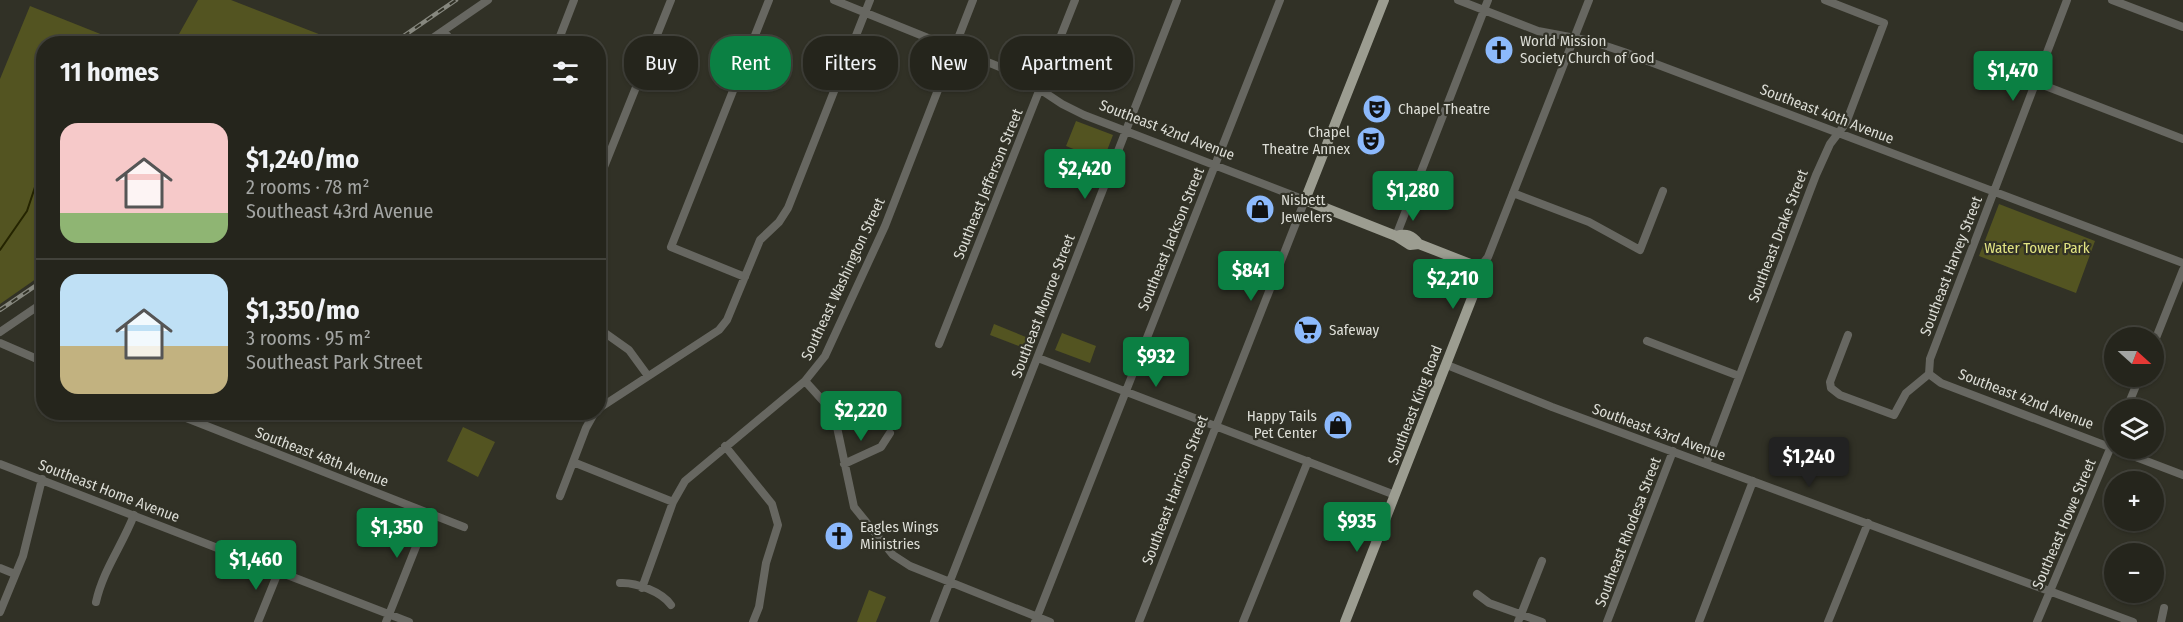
<!DOCTYPE html>
<meta charset="utf-8">
<style>
body{margin:0;font-family:"Fira Sans Condensed",sans-serif;background:#313129;color:#f1f3f6;height:100vh;display:flex;flex-direction:column;font-size:22px;white-space:nowrap}
*{box-sizing:border-box;margin:0}
p{font-size:20px;color:#a3a5a3}
.icon{flex:none;width:33px;height:33px;fill:none;stroke:currentColor;stroke-width:2;stroke-linecap:round;stroke-linejoin:round}
.map{position:relative;flex:1;overflow:hidden}
.details{position:absolute;left:36px;top:36px;width:570px;height:384px;display:flex;flex-direction:column;background:#25251c;border-radius:24px;box-shadow:0 2px 4px #0004,0 0 0 2px #42423b}
.details>*{flex:none}
.hud{position:absolute;left:624px;top:36px;width:570px;height:54px;display:flex;gap:12px}
.needle{width:39px;rotate:111deg}
.fabs{position:absolute;left:2104px;top:327px;display:grid;gap:12px}
.fabs a{display:grid;place-items:center;width:60px;height:60px;border-radius:50%;background:#25251c;box-shadow:0 2px 4px #0004,0 0 0 2px #42423b;font-size:30px}
.price{position:absolute;translate:-50% -51px;padding:0 14px;border-radius:6px;background:#0b8043;color:#fff;font-size:20px;line-height:39px;filter:drop-shadow(0 2px 3px #0008)}
.price::after{content:'';position:absolute;left:50%;top:36px;width:18px;height:14px;margin-left:-9px;background:inherit;clip-path:polygon(0 0,100% 0,50% 100%)}
.price.active{background:#222;color:#fff}
ul{padding:0;list-style:none}
li{display:flex;align-items:center;gap:18px;height:150px;padding:0 24px}
li+li{border-top:2px solid #42423b}
li span{display:grid;place-items:center;flex:none;width:168px;height:120px;border-radius:18px;color:#555}
li>.icon{margin-inline-start:auto}
span .icon{width:72px;height:72px;fill:#fffc;stroke-width:1}
li b{font-size:26px}
h2{display:flex;justify-content:space-between;align-items:center;height:72px;padding:0 24px;font-size:26px}
.pill{padding:0 21px;border-radius:24px;background:#25251c;box-shadow:0 2px 4px #0004,0 0 0 2px #42423b;font-size:21px;line-height:54px}
.pill.active{background:#0b8043;color:#fff}
.map>svg:first-child{display:block}
</style>
<div class="map">
<svg width="2183" height="622" viewBox="0 0 2183 622">
<rect width="100%" height="100%" fill="#313126"/>
<path fill="#535421" d="M198,0H231L342,43H174Z
M30,6L123,43L44,44L43,274L0,304V79Z
M1076,121L1113,135L1103,161L1066,146Z
M1999,204L2095,241L2076,293L1979,256Z
M994,324L1033,340L1029,350L990,335Z
M1062,333L1096,346L1090,363L1055,350Z
M463,427L495,442L478,477L447,461Z
M869,590L886,597L876,622H857Z"/>
<g fill="none" stroke-linecap="round" stroke-linejoin="round">
<path stroke="#242400" stroke-width="2" d="M287,44L299,39
M0,250L27,211L37,181L44,172"/>
<path stroke="#676761" stroke-width="8" d="M834,0L1017,74L1062,104L1084,115L1305,200L1139,622
M1458,0L1538,31L1591,41L1624,52L2183,263
M2112,0L2183,27
M443,31L455,44
M424,44L488,0
M557,44L574,0
M2035,82L2183,139
M598,182L671,0
M1513,193L1589,222L1640,250L1663,191
M1396,236L1488,0
M1479,268L1488,257L1589,0
M745,277L671,247L769,0
M598,328L629,350L648,376
M0,332L44,302
M1848,335L1830,382L1831,388L1840,395L1894,415L1906,393L1929,374
M1647,341L1739,376
M0,343L44,362
M2154,343L2183,270
M939,344L1075,0
M1038,358L1395,495
M1447,365L1552,407L2133,622
M1929,374L1930,359L2067,0
M1929,374L1941,383L2183,475
M805,381L834,413L854,507L893,555L910,566L1050,622
M598,409L719,330L727,320L760,240L779,222L788,208L870,0
M2126,410L2140,376
M171,412L464,527
M725,446L772,504L778,525L766,563L759,607L753,622
M573,462L673,502
M0,464L409,622
M844,464L881,447L890,433
M1706,464L1816,175L1830,144L1846,123L1884,23L1825,0
M560,496L586,428L595,412
M0,568L15,574
M620,583C636,582 662,592 671,605
M642,588L673,502L685,481L805,381L825,356L885,226L973,0
M1477,594L1489,603L1542,622
M96,602C103,570 122,546 134,515
M0,612L23,556L42,479
M258,622L279,570
M386,622L429,514
M934,622L1177,0
M1035,622L1280,0
M1243,622L1308,461
M1518,622L1542,561
M1607,622L1673,451
M1699,622L1753,481
M1828,622L1868,523
M2037,622L2115,437
M2161,622L2164,608"/>
<path stroke="#9c9d91" stroke-width="10" d="M1384,0L1305,200L1396,236L1410,245L1419,244
M1345,622L1481,275L1478,267L1419,244C1412,235 1406,233 1396,236"/>
<g stroke="#87887f" stroke-width="4.5">
<path id="rail" d="M392,44L456,0
M0,310L44,280"/>
</g>
<use href="#rail" stroke="#313126" stroke-width="2" stroke-dasharray="7" stroke-linecap="butt"/>
</g>
<defs>
<g id="church-disc" transform="scale(1.5)"><circle r="9.5" fill="#8cb9fc" stroke="#313126"/><path d="M-1.2-6h2.4v3.5h3.3v2.4h-3.3V6h-2.4V-.1h-3.3v-2.4h3.3Z" fill="#111"/></g>
<g id="theatre-disc" transform="scale(1.5)"><circle r="9.5" fill="#8cb9fc" stroke="#313126"/><path d="M-5-5.5Q0-4 5-5.5V0Q5 5 0 6Q-5 5-5 0ZM-3.3-2.5H-1v1.5H-3.3ZM1-2.5H3.3v1.5H1ZM-2.8 1Q0 5.5 2.8 1Z" fill="#111"/></g>
<g id="shop-disc" transform="scale(1.5)"><circle r="9.5" fill="#8cb9fc" stroke="#313126"/><path d="M-5-2.5h2.3a2.7 3.5 0 0 1 5.4 0H5L5.5 6h-11ZM-1.5-2.5h3a1.5 2.3 0 0 0-3 0Z" fill="#111"/></g>
<g id="supermarket-disc" transform="scale(1.5)"><circle r="9.5" fill="#8cb9fc" stroke="#313126"/><path d="M-6-5.5h2.5l.6 2H6L4.5 2H-2.5L-4.4-4H-6ZM-1.5 3.2a1.3 1.3 0 1 0 .1 0ZM3 3.2a1.3 1.3 0 1 0 .1 0Z" fill="#111"/></g>
</defs>
<g fill-rule="evenodd">
<use href="#church-disc" x="1499" y="50"/>
<use href="#theatre-disc" x="1377" y="109"/>
<use href="#theatre-disc" x="1371" y="141"/>
<use href="#shop-disc" x="1260" y="209"/>
<use href="#supermarket-disc" x="1308" y="330"/>
<use href="#shop-disc" x="1338" y="425"/>
<use href="#church-disc" x="839" y="536"/>
</g>
<g text-anchor="middle" stroke-width="4.5" stroke-linejoin="round" paint-order="stroke">
<g font-size="15" fill="#dcddd6" stroke="#313126" text-anchor="start">
<text x="1520" y="46">World Mission<tspan x="1520" dy="17">Society Church of God</tspan></text>
<text x="1398" y="114">Chapel Theatre</text>
<text x="1350" y="137" text-anchor="end">Chapel<tspan x="1350" dy="17">Theatre Annex</tspan></text>
<text x="1281" y="205">Nisbett<tspan x="1281" dy="17">Jewelers</tspan></text>
<text x="1329" y="335">Safeway</text>
<text x="1317" y="421" text-anchor="end">Happy Tails<tspan x="1317" dy="17">Pet Center</tspan></text>
<text x="860" y="532">Eagles Wings<tspan x="860" dy="17">Ministries</tspan></text>
</g>
<g font-size="15" fill="#dcddd6" stroke="#313126">
<text transform="translate(1827 114) rotate(21)" y="5">Southeast 40th Avenue</text>
<text transform="translate(1167 130) rotate(21)" y="5">Southeast 42nd Avenue</text>
<text transform="translate(988 184) rotate(-68)" y="5">Southeast Jefferson Street</text>
<text transform="translate(1778 236) rotate(-69)" y="5">Southeast Drake Street</text>
<text transform="translate(1171 239) rotate(-68)" y="5">Southeast Jackson Street</text>
<text transform="translate(1951 266) rotate(-69)" y="5">Southeast Harvey Street</text>
<text transform="translate(843 279) rotate(-65)" y="5">Southeast Washington Street</text>
<text transform="translate(1043 306) rotate(-69)" y="5">Southeast Monroe Street</text>
<text transform="translate(2026 399) rotate(21)" y="5">Southeast 42nd Avenue</text>
<text transform="translate(1415 405) rotate(-69)" y="5">Southeast King Road</text>
<text transform="translate(1659 432) rotate(20)" y="5">Southeast 43rd Avenue</text>
<text transform="translate(322 457) rotate(21)" y="5">Southeast 48th Avenue</text>
<text transform="translate(1175 490) rotate(-69)" y="5">Southeast Harrison Street</text>
<text transform="translate(109 491) rotate(21)" y="5">Southeast Home Avenue</text>
<text transform="translate(2064 524) rotate(-67)" y="5">Southeast Howe Street</text>
<text transform="translate(1628 532) rotate(-69)" y="5">Southeast Rhodesa Street</text>
</g>
<g font-size="15" fill="#e2e483" stroke="#313126">
<text x="2037" y="253">Water Tower Park</text>
</g>
</g>
</svg>
<div class="fabs">
<a><svg class="needle" viewBox="-14 -14 28 28"><path d="M0-13l5 13h-10z" fill="#e53935"/><path d="M0 13l5-13h-10z" fill="#a3a5a3"/></svg></a>
<a><svg class="icon" aria-label="layers" viewBox="0 0 24 24"><path d="M12 4l9 5-9 5-9-5zM3 14l9 5 9-5"/></svg></a>
<a>+</a>
<a>−</a>
</div>
<b class="price" style="left:2013px;top:102px">$1,470</b>
<b class="price" style="left:1085px;top:200px">$2,420</b>
<b class="price" style="left:1413px;top:222px">$1,280</b>
<b class="price" style="left:1251px;top:302px">$841</b>
<b class="price" style="left:1453px;top:310px">$2,210</b>
<b class="price" style="left:1156px;top:388px">$932</b>
<b class="price" style="left:861px;top:442px">$2,220</b>
<b class="price active" style="left:1809px;top:488px">$1,240</b>
<b class="price" style="left:1357px;top:553px">$935</b>
<b class="price" style="left:397px;top:559px">$1,350</b>
<b class="price" style="left:256px;top:591px">$1,460</b>
<div class="hud">
<a class="pill">Buy</a>
<a class="pill active">Rent</a>
<a class="pill">Filters</a>
<a class="pill">New</a>
<a class="pill">Apartment</a>
</div>
<section class="details">
<h2>11 homes<svg class="icon" aria-label="filters" viewBox="0 0 24 24"><path d="M4 7h16M4 17h16"/><circle cx="9" cy="7" r="2"/><circle cx="15" cy="17" r="2"/></svg></h2>
<ul>
<li><span style="background:linear-gradient(#f6c9c9 75%,#8fb573 0)"><svg class="icon" aria-label="home" viewBox="0 0 24 24"><path d="M3 11l9-7 9 7M6 9v11h12V9"/></svg></span><div><b>$1,240/mo</b><p>2 rooms · 78 m²</p><p>Southeast 43rd Avenue</p></div></li>
<li><span style="background:linear-gradient(#bfe0f5 60%,#c2b280 0)"><svg class="icon" aria-label="home" viewBox="0 0 24 24"><path d="M3 11l9-7 9 7M6 9v11h12V9"/></svg></span><div><b>$1,350/mo</b><p>3 rooms · 95 m²</p><p>Southeast Park Street</p></div></li>
</ul>
</section>
</div>
